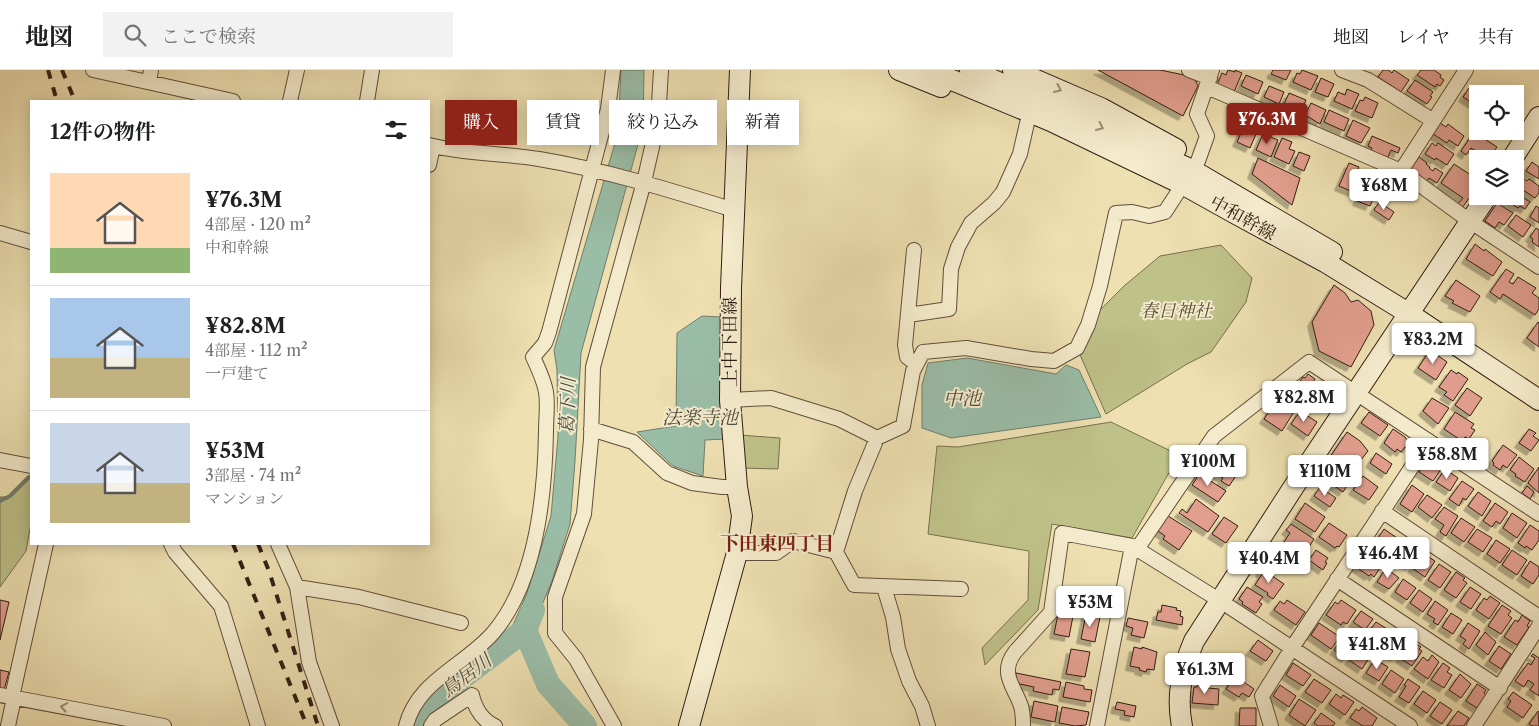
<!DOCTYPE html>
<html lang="ja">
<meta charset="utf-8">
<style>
body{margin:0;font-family:"Libre Caslon Text","Noto Serif JP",serif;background:#f2f2f2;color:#202124;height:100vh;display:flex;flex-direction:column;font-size:19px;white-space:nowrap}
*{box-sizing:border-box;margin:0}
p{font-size:16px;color:#757577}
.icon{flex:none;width:28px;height:28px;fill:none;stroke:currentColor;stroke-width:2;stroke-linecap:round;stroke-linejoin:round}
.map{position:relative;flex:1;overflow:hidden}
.side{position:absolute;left:30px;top:30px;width:400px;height:445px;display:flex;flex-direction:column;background:#fff;border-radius:0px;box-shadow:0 2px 12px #0003}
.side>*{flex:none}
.guide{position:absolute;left:445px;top:30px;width:475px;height:45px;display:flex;gap:10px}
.buttons{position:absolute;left:1469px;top:15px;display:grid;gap:10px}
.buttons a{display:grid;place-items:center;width:55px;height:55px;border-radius:0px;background:#fff;box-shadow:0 2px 12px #0003;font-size:25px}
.price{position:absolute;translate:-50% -42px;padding:0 11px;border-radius:5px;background:#fff;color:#222;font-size:16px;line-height:32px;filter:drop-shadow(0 1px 2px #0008)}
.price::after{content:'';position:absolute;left:50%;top:30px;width:15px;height:11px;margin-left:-8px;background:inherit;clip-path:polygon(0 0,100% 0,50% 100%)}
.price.active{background:#8f2418;color:#fff}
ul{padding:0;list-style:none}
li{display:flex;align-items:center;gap:15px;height:125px;padding:0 20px}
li+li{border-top:1px solid #e0e0e0}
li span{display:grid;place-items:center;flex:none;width:140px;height:100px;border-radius:0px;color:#555}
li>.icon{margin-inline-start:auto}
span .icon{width:60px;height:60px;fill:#fffc;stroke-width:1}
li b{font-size:21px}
h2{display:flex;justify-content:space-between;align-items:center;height:60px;padding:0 20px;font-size:21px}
.tag{padding:0 18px;border-radius:0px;background:#fff;box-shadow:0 2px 12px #0003;font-size:18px;line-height:45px}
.tag.active{background:#8f2418;color:#fff}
header{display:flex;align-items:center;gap:30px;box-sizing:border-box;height:70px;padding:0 25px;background:#fff;border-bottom:1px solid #e0e0e0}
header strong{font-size:24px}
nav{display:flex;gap:28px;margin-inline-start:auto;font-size:18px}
.search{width:350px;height:45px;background:#f2f2f2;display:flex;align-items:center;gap:12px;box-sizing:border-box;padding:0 18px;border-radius:0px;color:#757577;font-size:19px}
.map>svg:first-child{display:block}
</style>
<header>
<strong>地図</strong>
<div class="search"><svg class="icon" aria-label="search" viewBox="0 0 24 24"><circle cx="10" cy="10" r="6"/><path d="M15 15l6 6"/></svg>ここで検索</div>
<nav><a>地図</a><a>レイヤ</a><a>共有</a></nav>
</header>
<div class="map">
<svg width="1539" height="656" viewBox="0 0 1539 656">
<defs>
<filter id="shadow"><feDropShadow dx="-4.5" dy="4.5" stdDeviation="0" flood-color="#0004"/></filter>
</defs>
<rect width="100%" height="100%" fill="#eee0b1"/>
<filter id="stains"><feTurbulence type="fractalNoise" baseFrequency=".004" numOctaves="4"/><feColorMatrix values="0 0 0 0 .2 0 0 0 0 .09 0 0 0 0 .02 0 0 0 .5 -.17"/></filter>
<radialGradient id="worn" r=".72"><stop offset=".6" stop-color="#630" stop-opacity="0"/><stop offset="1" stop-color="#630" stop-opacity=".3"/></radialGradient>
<path fill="#bec188" stroke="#786f4e" d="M1221,175L1252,208L1246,232L1211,282L1187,294L1106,344L1077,278L1100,240L1124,216L1160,186Z
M1111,352L1179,385L1132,468L1052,454L1038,540L985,595L982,578L1028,530L1029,481L928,464L937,376L958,377Z
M739,365L780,368L778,399L742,398Z
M31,405V453L26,481L0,517V427H7Z"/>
<path fill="#9abda7" stroke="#707d6c" d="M621,0H644L643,56L581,283L575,391L570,454L552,511L534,554L535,569L518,575L511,560L527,523L551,446L558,367L557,300L554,280L618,63Z
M702,246L720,247L725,369L705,370L703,406L673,396L637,362L676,356L677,263Z
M967,288L1056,304L1066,295L1079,300L1101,347L951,368L922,358V315L928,293Z"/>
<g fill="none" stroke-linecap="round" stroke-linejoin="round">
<path stroke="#707d6c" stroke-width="4" d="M0,431L10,426L29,407H31"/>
<path stroke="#9abda7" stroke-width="24" d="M533,540L525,560L548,614L585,656
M416,656L420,643L436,627L525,560"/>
</g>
<path fill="#e29f8f" stroke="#321d14" filter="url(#shadow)" d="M1098,0H1160L1194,7L1198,16L1183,46Z
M1228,0L1235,2V0L1242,3L1234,22L1217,15L1222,3L1226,5Z
M1273,0H1291L1286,10L1271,4Z
M1302,0L1318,6L1311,20L1293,12L1297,3L1300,4Z
M1383,0H1388L1392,3L1394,0L1409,10L1401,22L1378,7Z
M1421,0H1434L1441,5L1440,7L1444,10L1440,16L1437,14L1435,17L1417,5Z
M1246,5L1263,12L1258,24L1241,16Z
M1321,8L1334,14L1328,27L1315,22Z
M1415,10L1433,22L1430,26L1432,27L1427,34L1407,21Z
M1269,16L1284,22L1279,34L1264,27Z
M1469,18L1478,24V37L1463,27Z
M1347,19L1359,24L1352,39L1334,31L1338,22L1345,25Z
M1289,23L1306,30L1301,42L1284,34Z
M1365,27L1378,33L1372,48L1355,41L1360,30L1363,31Z
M1311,33L1326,40L1320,54L1305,45Z
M1329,40L1349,49L1344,61L1324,52Z
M1247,49L1257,54L1253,63L1256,64L1250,78L1237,72Z
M1353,50L1370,58L1361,73L1346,66Z
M1440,53L1446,57L1448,54L1464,66L1458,76L1449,70L1447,73L1433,64Z
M1474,62L1497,77L1489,89L1471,78L1466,85L1461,81Z
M1263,64L1278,70L1271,87L1256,80Z
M1372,66L1400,78L1398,83L1391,80L1387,89L1370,81L1372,78L1368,76Z
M1282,68L1292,72L1289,79L1295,81L1289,94L1274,87Z
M1432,73L1436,76L1438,73L1454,84L1447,95L1436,88L1435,90L1425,84Z
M1299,82L1310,86L1304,101L1293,96Z
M1419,87L1427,93L1426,94L1430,97L1429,98L1433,101L1435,98L1443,103L1437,113L1429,108L1427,111L1410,100Z
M1258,88L1300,108L1292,135L1252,104Z
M1532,92L1539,97V109L1526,101Z
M1349,93L1359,97L1358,99L1367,103L1358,124L1339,116Z
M1454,94L1477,109L1469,122L1472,124L1462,138L1457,135L1463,128L1441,113Z
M1523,108L1527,111L1529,109L1539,116V123L1535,128L1517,116Z
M1366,111L1379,116L1370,136L1357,131Z
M1515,122L1530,132L1525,139L1520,136L1518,138L1507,131L1509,129L1505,126H1515Z
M1379,132L1394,142L1389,150L1374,140Z
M1497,133L1513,143L1504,155L1499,152L1495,158L1485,151Z
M1536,136L1539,138V153L1530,147Z
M1516,145L1531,155L1523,167L1508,156Z
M1536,158L1539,160V177L1532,172L1533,169L1530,167Z
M1475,174L1484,181L1485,179L1502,192L1493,206L1466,189Z
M1506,199L1514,204L1509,212L1513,214L1518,207L1536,218L1532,223L1539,228V239L1535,245L1503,224L1500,229L1490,222Z
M1456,210L1480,226L1470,242L1452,233L1454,231L1445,226Z
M1334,215L1345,223L1351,232L1358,230L1371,241L1374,255L1351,297L1319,281L1312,252Z
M1538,252L1539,253V277L1527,268Z
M1430,280L1447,292L1436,310L1418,298Z
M1451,300L1457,304L1458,302L1468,309L1453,331L1444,325L1447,322L1439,317Z
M1308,304L1315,309L1300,332L1287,323L1295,311L1298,314L1303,307L1305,308Z
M1320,311L1335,321L1323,338L1309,329Z
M1467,318L1482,328L1470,346L1455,335Z
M1280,325L1297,337L1282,361L1264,349Z
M1432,328L1449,338L1438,354L1423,341Z
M1300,341L1317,352L1308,366L1291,354Z
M1369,342L1388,355L1380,366L1361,353Z
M1455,342L1474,354L1471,358L1475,360L1469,369L1465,367L1462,371L1444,359Z
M1393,359L1405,367L1410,374L1407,379L1405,377L1401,382L1397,379L1395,382L1384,373Z
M1529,359L1536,363L1533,366L1539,370L1531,381L1519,373Z
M1347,362L1360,371L1368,381L1357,395L1348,389L1343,396L1330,387Z
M1503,375L1517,385L1507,398L1503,395L1500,400L1493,395L1494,393L1492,391Z
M1376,383L1392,394L1386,404L1370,393Z
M1215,387L1238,403L1229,416L1221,411L1223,408L1214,403L1213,405L1206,400Z
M1519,387L1534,399L1525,412L1515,406L1516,404L1510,400Z
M1428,389L1442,398L1433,411L1419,402Z
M1332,395L1352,408L1343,422L1323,408Z
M1539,397V423L1528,413Z
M1445,399L1458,408L1450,421L1436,412Z
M1197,402L1226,421L1218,432L1192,415L1197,408L1194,406Z
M1363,406L1378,417L1369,430L1353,420Z
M1462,411L1474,419L1466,430L1463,428L1459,436L1449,429Z
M1412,415L1424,424L1412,442L1400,434Z
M1527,416L1534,422L1530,429L1522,423Z
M1320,417L1336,428L1330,437L1314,426Z
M1478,422L1491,431L1482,446L1468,436Z
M1427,425L1442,435L1432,448L1418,437Z
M1196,429L1219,446L1208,462L1179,443L1182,439L1187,443Z
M1305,433L1325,447L1315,462L1295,449Z
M1495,433L1508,442L1500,454L1496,451L1492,457L1483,451Z
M1444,437L1458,446L1446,466L1440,462L1444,455L1435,449Z
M1512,443L1527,453L1517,468L1503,458Z
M1168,446L1192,461L1179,480L1163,469L1165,466L1158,461Z
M1224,447L1238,456L1226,473L1212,464Z
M1461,448L1475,457L1464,472L1451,463Z
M1329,453L1347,465L1339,477L1337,476L1335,478L1319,467Z
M1291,454L1314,469L1304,485L1300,483L1298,485L1291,481L1293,478L1284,472L1290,463L1286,460Z
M1530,455L1539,461V470L1532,480L1526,476L1525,478L1518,473Z
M1384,459L1400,470L1390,485L1374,474Z
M1477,459L1492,468L1483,482L1468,472Z
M1496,470L1510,479L1500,493L1487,484Z
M1406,474L1419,483L1410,496L1397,487Z
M1316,480L1328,488L1325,492L1327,493L1323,500L1309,490Z
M1512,480L1527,490L1517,505L1502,495Z
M1365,484L1382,495L1374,507L1371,504L1369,506L1356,497Z
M1424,484L1435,491L1425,507L1412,498L1420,487L1421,488Z
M1530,491L1539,497V505L1533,514L1521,506Z
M1439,494L1451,502L1440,518L1428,510Z
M1386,498L1399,508L1389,519L1377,512Z
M1262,499L1284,514L1273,529L1267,525L1268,523L1255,515L1262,504L1260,502Z
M1456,502L1465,508L1463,510L1467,513L1456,528L1444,520Z
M1403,509L1416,518L1407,530L1395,522Z
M1247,517L1263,527L1259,532L1262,534L1256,543L1242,534L1243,532L1239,529Z
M1470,517L1481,524L1471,539L1460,532Z
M1419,520L1432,529L1423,542L1410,533Z
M1490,526L1500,533L1489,549L1476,540L1484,528L1487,530Z
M0,530L9,532L0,570Z
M1287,530L1305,542L1296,555L1274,540L1280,531L1284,534Z
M1341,530L1356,540L1347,554L1343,552L1341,555L1326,545L1335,532L1338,534Z
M1435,531L1448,540L1438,555L1433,552L1435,549L1427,544Z
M1162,535L1177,538L1176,540L1181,541L1180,546L1183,547L1182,555L1156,550L1158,542H1161Z
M1502,535L1511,541L1508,545L1512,548L1501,564L1488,556Z
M1059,539L1074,541L1069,567L1054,564Z
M1361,541L1373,549L1365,560L1353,552Z
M1451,543L1462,550L1453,564L1442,557Z
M1086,544L1100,547L1095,572L1081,569Z
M1522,545L1530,551L1527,556L1529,557L1517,575L1504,567L1515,550L1518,552Z
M1128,548L1148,552L1144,568L1131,565L1133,558L1126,556Z
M1376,552L1387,559L1378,571L1367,564Z
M1319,553L1340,567L1331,579L1311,565Z
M1468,553L1480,561L1469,579L1463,574L1466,570L1460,566Z
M1394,560L1401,565L1398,569L1404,573L1395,587L1381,578Z
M1485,562L1496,572L1488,585L1476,575Z
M1343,567L1355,575L1346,588L1334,580Z
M1258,570L1273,581L1266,591L1250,581Z
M1411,571L1421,577L1419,579L1422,581L1412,596L1400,588Z
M1359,576L1371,585L1362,599L1349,590Z
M1499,576L1511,584L1501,599L1489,591Z
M1134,577L1142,579V577L1157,582L1154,600L1147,599L1146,602L1139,600L1140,598L1130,596Z
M1071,579L1090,582L1085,607L1066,604Z
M1207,583L1232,600L1228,606L1222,602L1218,609L1206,601L1208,599L1200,594Z
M1533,584L1539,588V626L1530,620L1534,614L1528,610L1524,617L1515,611L1528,593L1531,595L1535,588L1531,586Z
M1432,585L1439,592L1428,609L1414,599L1423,587L1428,591Z
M1375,589L1388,597L1379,611L1366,603Z
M1293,593L1311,605L1303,616L1286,605Z
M1443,593L1450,598L1447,602L1452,605L1444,618L1431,610Z
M0,600L9,602L4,620L0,619Z
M1391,600L1404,609L1395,623L1382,614Z
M1016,603L1061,612L1059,620L1053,619L1052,625L1033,621L1034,617L1015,613Z
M1460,604L1471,614L1461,628L1449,620Z
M1235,606L1254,619L1249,627L1242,623L1239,627L1226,619Z
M1314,609L1331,620L1322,633L1305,622Z
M1408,609L1420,617L1409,633L1399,627L1406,616L1404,615Z
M1066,612L1084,616V619L1092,620L1090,632L1063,627Z
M1198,613L1208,614V618L1219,619L1218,635L1192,633L1194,617H1197Z
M1477,614L1486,620L1484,623L1486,625L1477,638L1466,631Z
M1280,615L1296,626L1289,637L1273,626Z
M1423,621L1436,630L1427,643L1414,634Z
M1513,622L1532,635L1523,648L1507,637L1511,631L1508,629Z
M1336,624L1341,628L1343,625L1354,632L1345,645L1329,634Z
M1299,629L1316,640L1305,656L1289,645Z
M1034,631L1058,636L1055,652L1031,647Z
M1117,632L1136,636L1134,647L1124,645L1125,641L1115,639Z
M1440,632L1452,640L1442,654L1430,646Z
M1062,637L1089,642L1086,655L1075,656L1059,653Z
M1362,637L1377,648L1372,656H1363L1350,648L1356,639L1359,641Z
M1240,638H1256V656H1239Z
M1458,641L1469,648L1464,656H1447Z
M1538,641L1539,656H1532L1529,654Z
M1321,643L1335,653L1333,656H1318L1314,653Z"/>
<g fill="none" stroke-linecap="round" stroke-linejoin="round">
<g stroke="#614e3b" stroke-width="16">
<path id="street" d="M93,0L233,31
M1189,0L1210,8
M1342,0L1368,10L1432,50
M149,12L151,0
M1207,17L1401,101L1471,152L1539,197
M290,31L297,0
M367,31L372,0
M429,75C464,84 502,83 539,89C605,100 670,120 734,140
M429,95L433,76
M1401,101L1466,0
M0,163L31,172
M914,180L905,275L907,287L916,294
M908,245L949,239L951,199L958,177L971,153L994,133L1003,122L1020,84L1027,53
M730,330L771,328L839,349L877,368L903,356L913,301L923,282L966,278L1031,289L1054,291L1077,278L1088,255L1100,216L1116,143L1132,142L1149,146L1165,142L1198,91L1207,66L1197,44L1212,0
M591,359L633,372L667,403L692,413L722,417H737
M877,368L855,421L836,482L854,515L961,519
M0,390L31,396
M1382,441L1539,547
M171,474L175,482L221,536L258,656
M278,474L297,517L309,592L332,656
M1137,479L1214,366L1309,292L1539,444
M737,483H776L793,471L836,482
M1337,509L1500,618
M297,517L359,527L461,553
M884,517L893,547L898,579L909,611L922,636L928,656
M0,625L164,656
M12,627L46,474
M8,656L14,628
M406,656C417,611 464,596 493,563C536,513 545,425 546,361C546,348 548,334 546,322C544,310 538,298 533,287L545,273L549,262L608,39L613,0
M431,656L435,650L472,625C475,638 482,650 495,656
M614,656L576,589L555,563V527L584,444L591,370L593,297L644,112L658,51L661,0
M1023,656C1023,649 1023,643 1021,636C1014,616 999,603 1015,582L1051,542L1062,463L1132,476L1219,530L1410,656
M1097,656L1132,476
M1271,656L1262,626L1292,578L1429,371
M1474,656L1539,556"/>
</g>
<g stroke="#321d14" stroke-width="22">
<path id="secondary" d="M899,0L941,17
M928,0L1051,51L1184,115L1236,144L1325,192L1408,243L1539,330
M970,0L1056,37L1192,100L1332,182
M1013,0L1101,38L1176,79
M1512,89L1539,47
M689,656L737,483L742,446L737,417L730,330L731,218L740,0
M1182,656C1176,626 1182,599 1194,571L1302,404L1487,126"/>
</g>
<use href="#street" stroke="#f4ebcc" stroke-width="14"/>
<use href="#secondary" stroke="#f4ebcc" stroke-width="20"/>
<path stroke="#321d14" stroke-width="4" stroke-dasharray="9 9" stroke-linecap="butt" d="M48,0L57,31
M62,0L75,31
M233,474L307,656
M258,474L269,501L318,656"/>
</g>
<defs><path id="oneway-chevron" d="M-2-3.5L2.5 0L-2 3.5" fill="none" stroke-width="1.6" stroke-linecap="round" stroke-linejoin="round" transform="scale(1.25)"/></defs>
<g stroke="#9d8e79">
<use href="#oneway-chevron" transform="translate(1058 19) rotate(23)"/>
<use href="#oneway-chevron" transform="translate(1100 57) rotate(25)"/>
<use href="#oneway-chevron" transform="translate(64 637) rotate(-169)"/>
</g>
<g text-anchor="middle" stroke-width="4" stroke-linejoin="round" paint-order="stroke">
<g font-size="18" fill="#321d14" stroke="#f4ebcc">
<text transform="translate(1243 148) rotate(29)" y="6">中和幹線</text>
<text transform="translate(730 272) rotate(-90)" y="6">上中下田線</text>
</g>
<g font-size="18" font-style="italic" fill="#5c4e37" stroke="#f4ebcc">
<text x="1176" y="247">春日神社</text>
</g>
<g font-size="19" font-style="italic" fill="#514d40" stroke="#f4ebcc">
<text x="962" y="335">中池</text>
<text transform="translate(567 336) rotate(-88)" y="7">葛下川</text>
<text x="700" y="354">法楽寺池</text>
<text transform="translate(466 605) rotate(-37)" y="7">鳥居川</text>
</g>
<g font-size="19" font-weight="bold" fill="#7a1f14" stroke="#f4ebcc">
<text x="777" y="480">下田東四丁目</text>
</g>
</g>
<rect width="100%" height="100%" filter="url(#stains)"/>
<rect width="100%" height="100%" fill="url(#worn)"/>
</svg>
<div class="buttons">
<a><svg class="icon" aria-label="locate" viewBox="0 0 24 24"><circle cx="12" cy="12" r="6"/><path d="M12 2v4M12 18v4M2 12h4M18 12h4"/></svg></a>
<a><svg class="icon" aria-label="layers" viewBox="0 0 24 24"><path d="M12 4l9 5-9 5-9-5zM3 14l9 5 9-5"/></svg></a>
</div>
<b class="price active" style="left:1267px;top:75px">¥76.3M</b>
<b class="price" style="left:1384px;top:141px">¥68M</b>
<b class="price" style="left:1433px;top:295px">¥83.2M</b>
<b class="price" style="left:1304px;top:353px">¥82.8M</b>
<b class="price" style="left:1447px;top:410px">¥58.8M</b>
<b class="price" style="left:1208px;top:417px">¥100M</b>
<b class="price" style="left:1325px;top:427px">¥110M</b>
<b class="price" style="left:1388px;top:509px">¥46.4M</b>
<b class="price" style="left:1269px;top:514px">¥40.4M</b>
<b class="price" style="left:1090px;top:558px">¥53M</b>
<b class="price" style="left:1377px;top:600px">¥41.8M</b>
<b class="price" style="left:1205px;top:625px">¥61.3M</b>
<div class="guide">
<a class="tag active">購入</a>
<a class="tag">賃貸</a>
<a class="tag">絞り込み</a>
<a class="tag">新着</a>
</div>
<section class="side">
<h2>12件の物件<svg class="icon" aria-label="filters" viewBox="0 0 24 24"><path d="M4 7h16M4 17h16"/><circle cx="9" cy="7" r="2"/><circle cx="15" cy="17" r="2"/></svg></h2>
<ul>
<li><span style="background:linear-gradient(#ffd9b3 75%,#8fb573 0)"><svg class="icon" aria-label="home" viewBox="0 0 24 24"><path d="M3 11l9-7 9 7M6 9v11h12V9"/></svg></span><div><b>¥76.3M</b><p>4部屋 · 120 m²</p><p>中和幹線</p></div></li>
<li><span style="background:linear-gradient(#a9c7e8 60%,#c2b280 0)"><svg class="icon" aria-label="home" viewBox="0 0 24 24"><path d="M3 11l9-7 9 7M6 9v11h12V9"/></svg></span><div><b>¥82.8M</b><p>4部屋 · 112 m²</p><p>一戸建て</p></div></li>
<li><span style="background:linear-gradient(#c9d6e8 60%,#c2b280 0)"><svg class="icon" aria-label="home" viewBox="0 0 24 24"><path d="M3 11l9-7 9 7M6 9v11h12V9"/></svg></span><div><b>¥53M</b><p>3部屋 · 74 m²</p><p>マンション</p></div></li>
</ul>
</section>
</div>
